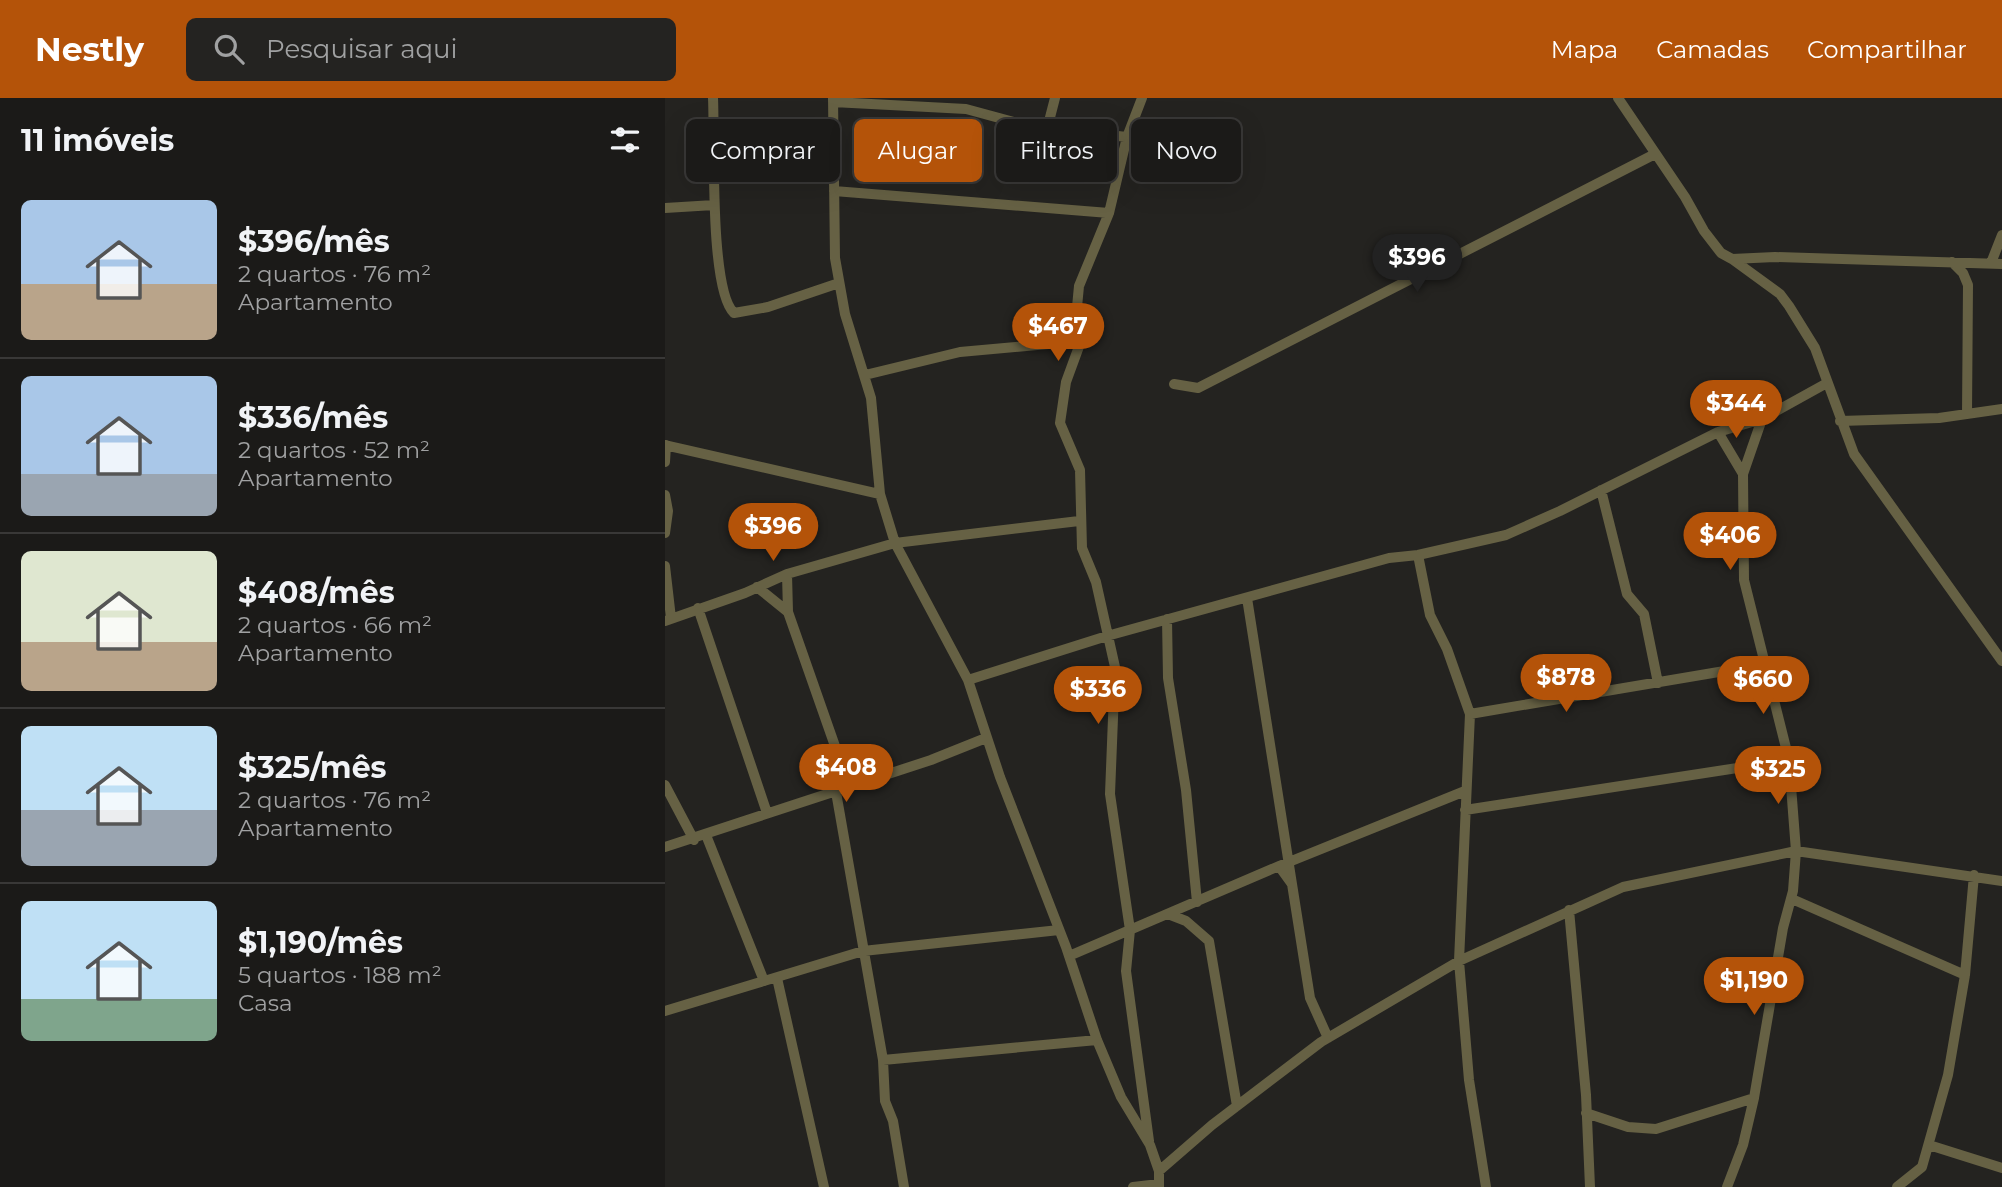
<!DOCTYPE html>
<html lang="pt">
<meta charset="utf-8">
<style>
body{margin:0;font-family:Montserrat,sans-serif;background:#242321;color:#f1f3f6;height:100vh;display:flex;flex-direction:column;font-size:26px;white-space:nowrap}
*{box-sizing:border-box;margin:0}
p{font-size:23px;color:#a0a1a2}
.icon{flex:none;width:38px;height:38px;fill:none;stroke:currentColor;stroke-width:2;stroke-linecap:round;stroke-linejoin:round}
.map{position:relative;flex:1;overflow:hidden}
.sheet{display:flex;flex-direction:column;background:#1b1a18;width:665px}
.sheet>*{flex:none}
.top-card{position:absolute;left:21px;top:21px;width:665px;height:63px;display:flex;gap:14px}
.price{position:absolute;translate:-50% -60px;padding:0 16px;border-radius:24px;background:#b45309;color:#fff;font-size:23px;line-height:46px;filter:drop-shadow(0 2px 4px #0008)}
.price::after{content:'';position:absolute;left:50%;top:42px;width:21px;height:16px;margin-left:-10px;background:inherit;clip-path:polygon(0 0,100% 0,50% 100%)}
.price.current{background:#222;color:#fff}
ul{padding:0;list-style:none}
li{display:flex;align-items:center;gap:21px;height:175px;padding:0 21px}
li+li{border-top:2px solid #393837}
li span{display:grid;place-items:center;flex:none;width:196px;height:140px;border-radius:10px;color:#555}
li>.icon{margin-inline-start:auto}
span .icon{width:84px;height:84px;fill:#fffc;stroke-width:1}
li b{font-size:30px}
h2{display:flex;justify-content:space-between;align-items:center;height:84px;padding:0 21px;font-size:30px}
.tag{padding:0 24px;border-radius:10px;background:#1b1a18;box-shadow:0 7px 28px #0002,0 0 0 2px #393837;font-size:24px;line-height:63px}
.tag.current{background:#b45309;color:#fff}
header{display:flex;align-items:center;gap:42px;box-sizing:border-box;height:98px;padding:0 35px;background:#b45309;color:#fff}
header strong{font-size:33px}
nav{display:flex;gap:38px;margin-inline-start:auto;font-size:24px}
.search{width:490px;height:63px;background:#242321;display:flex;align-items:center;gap:18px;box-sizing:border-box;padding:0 24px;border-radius:10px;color:#a0a1a2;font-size:26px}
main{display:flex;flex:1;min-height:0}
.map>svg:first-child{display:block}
</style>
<header>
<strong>Nestly</strong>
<div class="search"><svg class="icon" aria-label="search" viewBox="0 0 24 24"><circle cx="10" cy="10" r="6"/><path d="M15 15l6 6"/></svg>Pesquisar aqui</div>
<nav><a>Mapa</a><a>Camadas</a><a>Compartilhar</a></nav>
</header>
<main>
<section class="sheet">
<h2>11 imóveis<svg class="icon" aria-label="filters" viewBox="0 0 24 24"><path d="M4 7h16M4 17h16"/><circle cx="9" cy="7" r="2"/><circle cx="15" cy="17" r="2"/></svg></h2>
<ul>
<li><span style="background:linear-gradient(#a9c7e8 60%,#b9a48a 0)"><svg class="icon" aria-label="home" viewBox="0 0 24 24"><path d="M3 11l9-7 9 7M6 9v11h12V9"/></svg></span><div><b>$396/mês</b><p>2 quartos · 76 m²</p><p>Apartamento</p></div></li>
<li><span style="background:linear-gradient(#a9c7e8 70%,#9aa5b1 0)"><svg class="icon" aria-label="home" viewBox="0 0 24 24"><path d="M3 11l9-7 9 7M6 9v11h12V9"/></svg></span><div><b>$336/mês</b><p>2 quartos · 52 m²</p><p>Apartamento</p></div></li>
<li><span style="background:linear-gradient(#dfe7d0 65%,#b9a48a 0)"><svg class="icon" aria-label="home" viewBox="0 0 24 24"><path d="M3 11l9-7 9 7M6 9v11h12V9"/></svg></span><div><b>$408/mês</b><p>2 quartos · 66 m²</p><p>Apartamento</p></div></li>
<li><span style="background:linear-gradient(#bfe0f5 60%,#9aa5b1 0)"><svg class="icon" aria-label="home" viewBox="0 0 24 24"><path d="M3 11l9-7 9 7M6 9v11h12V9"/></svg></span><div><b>$325/mês</b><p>2 quartos · 76 m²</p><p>Apartamento</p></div></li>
<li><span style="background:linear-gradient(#bfe0f5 70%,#7fa58c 0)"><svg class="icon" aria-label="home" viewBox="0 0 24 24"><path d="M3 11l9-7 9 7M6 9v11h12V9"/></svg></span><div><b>$1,190/mês</b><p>5 quartos · 188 m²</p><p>Casa</p></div></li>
</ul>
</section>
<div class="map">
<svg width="1337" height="1089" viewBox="0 0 1337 1089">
<rect width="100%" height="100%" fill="#242320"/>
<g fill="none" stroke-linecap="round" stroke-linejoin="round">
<path stroke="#666144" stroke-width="10" d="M48,0C50,40 44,192 69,215L103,209L174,185
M168,0L170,160L180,216L206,300L215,396L230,445L303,582L335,679L401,849L432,942L456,999L485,1047L494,1073V1089
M477,0L462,39L444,115L414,188L412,209L416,243L401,284L395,325L415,372L417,450L431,484L450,569L445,696L465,832L461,873L484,1043
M953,0L1020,99L1039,133L1056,155L1067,161L1110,159L1337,166
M168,4L301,11L367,29L462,39
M382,31L390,0
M169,93L444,115
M0,110L49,107
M1067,161L1115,196L1124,208L1150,250L1189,356L1337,563
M1287,164L1298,175L1303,187L1302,316
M1326,165L1337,137
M200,277L295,254L416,243
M509,286L533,290L990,56
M1175,323L1274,320L1337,311
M1053,334L1078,376
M0,347L215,396
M0,364L1,347
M936,392L962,496L979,516L993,585
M0,397L3,413L0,435
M753,457L765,517L782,551L805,616L794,863L804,982L821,1089
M0,468L6,520
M122,476L123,514L184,688
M92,489L123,514
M582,500L627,786
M33,510L102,715
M502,521L503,580L521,692L532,804
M0,523L80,495L122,476L230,445L414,423
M303,582L442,538L724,460L753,457L841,437L895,413L1053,334L1097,321L1162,285
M805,616L1101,566
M0,687L29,742
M171,694L218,962L220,1003L228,1023L239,1089
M800,712L1124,662
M41,737L99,883
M0,749L266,662L321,640
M614,768L627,786L645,900L663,940
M1127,801L1300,877
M904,812L921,997L925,1089
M503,816L521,823L544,843L572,1008
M404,858L614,768L800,693
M112,880L159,1089
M0,913L198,853L394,832
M218,962L432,942
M921,1015L963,1029L991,1031L1089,1000
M1264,1047L1337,1070
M494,1073L547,1027L656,944L794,863L958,789L1131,753L1337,783
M468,1089L494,1086
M1062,1089L1078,1047L1089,1000L1118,830L1128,793L1131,753L1124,662L1079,482L1078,376L1097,321
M1232,1089L1257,1069L1283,977L1300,877L1309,777"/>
</g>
</svg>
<b class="price current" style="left:752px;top:196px">$396</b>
<b class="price" style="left:393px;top:265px">$467</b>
<b class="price" style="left:1071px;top:342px">$344</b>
<b class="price" style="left:108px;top:465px">$396</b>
<b class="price" style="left:1065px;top:474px">$406</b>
<b class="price" style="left:901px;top:616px">$878</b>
<b class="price" style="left:1098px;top:618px">$660</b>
<b class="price" style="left:433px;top:628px">$336</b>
<b class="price" style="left:181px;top:706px">$408</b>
<b class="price" style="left:1113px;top:708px">$325</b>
<b class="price" style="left:1089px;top:919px">$1,190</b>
<div class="top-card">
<a class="tag">Comprar</a>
<a class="tag current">Alugar</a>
<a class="tag">Filtros</a>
<a class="tag">Novo</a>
</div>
</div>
</main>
